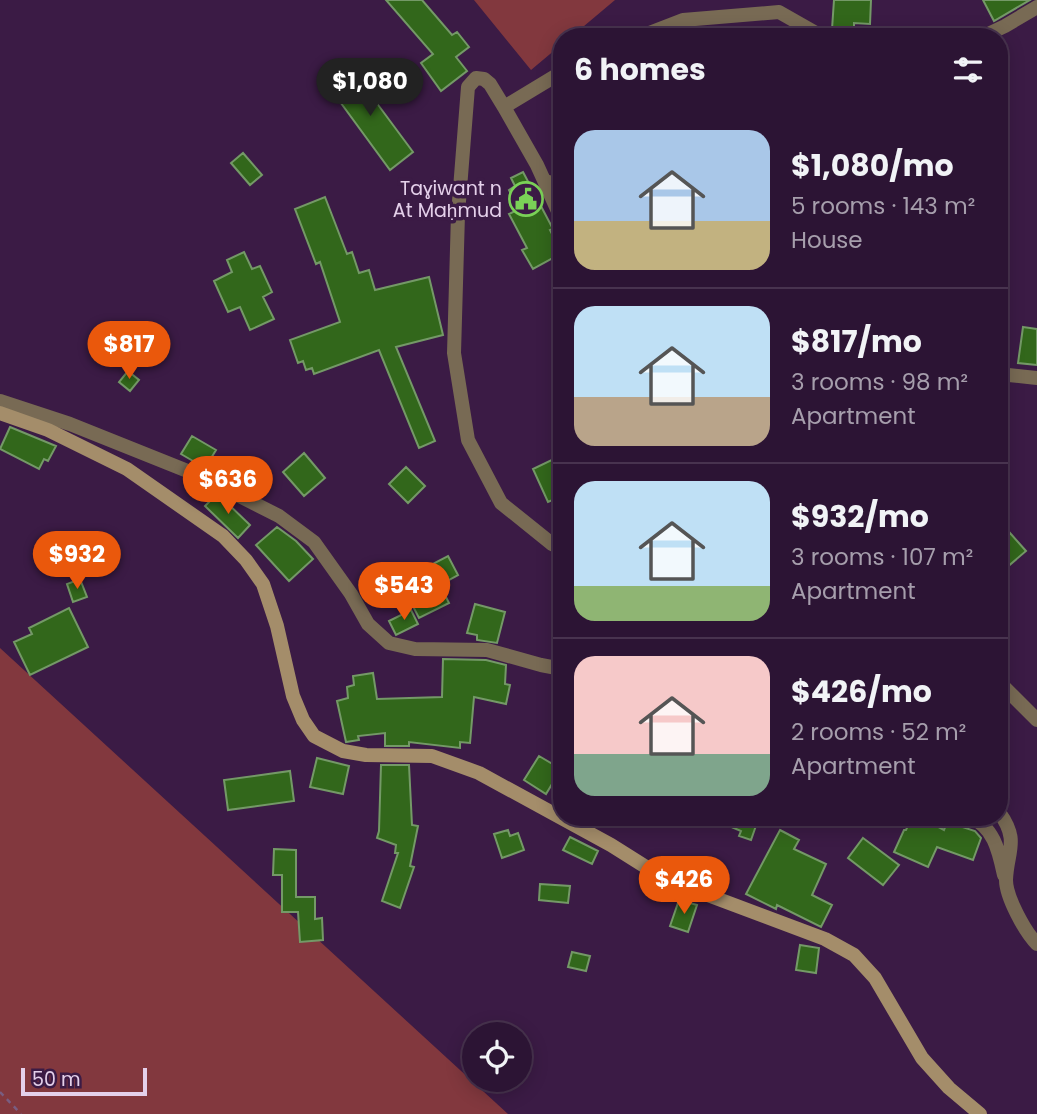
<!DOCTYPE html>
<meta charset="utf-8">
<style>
body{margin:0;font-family:Poppins,sans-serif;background:#341d3c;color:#f1f3f6;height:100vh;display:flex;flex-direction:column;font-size:26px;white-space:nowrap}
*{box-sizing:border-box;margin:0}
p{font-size:23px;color:#a69eac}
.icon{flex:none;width:38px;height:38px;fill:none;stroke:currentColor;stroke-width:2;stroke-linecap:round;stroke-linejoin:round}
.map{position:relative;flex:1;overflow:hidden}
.panel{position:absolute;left:553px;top:28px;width:455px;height:798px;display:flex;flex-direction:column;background:#2c1434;border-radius:28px;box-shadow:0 4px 18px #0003,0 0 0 2px #48334f}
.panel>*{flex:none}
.buttons{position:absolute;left:462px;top:1022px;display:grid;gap:14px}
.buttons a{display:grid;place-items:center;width:70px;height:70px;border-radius:50%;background:#2c1434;box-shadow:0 4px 18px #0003,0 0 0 2px #48334f;font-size:35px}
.scale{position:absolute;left:21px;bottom:18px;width:126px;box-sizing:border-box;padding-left:7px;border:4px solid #e4d0ea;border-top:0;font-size:19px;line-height:24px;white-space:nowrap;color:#e4d0ea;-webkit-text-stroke:5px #3b1b45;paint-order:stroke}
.price{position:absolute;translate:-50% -60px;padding:0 16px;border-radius:24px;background:#ea580c;color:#fff;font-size:23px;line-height:46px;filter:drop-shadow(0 2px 4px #0008)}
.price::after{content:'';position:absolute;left:50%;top:42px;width:21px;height:16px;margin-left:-10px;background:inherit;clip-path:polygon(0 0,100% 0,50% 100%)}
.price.on{background:#222;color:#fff}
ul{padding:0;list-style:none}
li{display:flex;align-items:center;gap:21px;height:175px;padding:0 21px}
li+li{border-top:2px solid #48334f}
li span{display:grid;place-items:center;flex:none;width:196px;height:140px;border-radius:21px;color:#555}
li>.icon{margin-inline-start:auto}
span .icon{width:84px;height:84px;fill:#fffc;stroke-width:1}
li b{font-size:30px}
h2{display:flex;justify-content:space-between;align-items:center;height:84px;padding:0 21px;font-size:30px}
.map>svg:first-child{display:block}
</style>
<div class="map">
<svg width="1037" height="1114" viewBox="0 0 1037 1114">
<rect width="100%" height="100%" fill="#3b1b45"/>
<path fill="#82383e" d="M474,0H615L571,37H562V44L531,70Z
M0,648L508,1114H0Z"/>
<path fill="#32671b" stroke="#749967" stroke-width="2" d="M386,0H422L452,35L457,32L469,47L456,57L467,71L441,91L421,63L433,54Z
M834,0H871L870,24L854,23V31L832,29Z
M983,0H1030L994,21Z
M350,67L413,152L390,170L327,84Z
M243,153L262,175L250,185L231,163Z
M523,172L553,229L550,230L562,253L533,269L522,250L527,248L509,214L519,209L509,190L515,186L511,178Z
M325,197L347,254L352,252L359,273L369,270L375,290L429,277L443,335L396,347L435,441L419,448L379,350L314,374L312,368L306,370L303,361L298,363L290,340L340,322L320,262L316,264L295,209Z
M244,252L252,269L260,266L272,292L263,297L274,319L250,330L240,307L228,312L214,281L232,272L227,260Z
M1023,327L1037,329V365L1018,363Z
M128,371L139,380L130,391L119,382Z
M10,427L56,446L48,461L44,459L39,469L0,449Z
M192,436L216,450L205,468L181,454Z
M304,453L325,478L304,496L283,472Z
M562,455V496L548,502L533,469Z
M406,467L425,486L408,503L389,484Z
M216,495L223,499L250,525L238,538L205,506Z
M277,527L296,541L313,559L289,581L256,545Z
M1010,533L1026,551L999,574V543Z
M448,556L458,575L440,585L449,603L419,618L400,581Z
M80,579L87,597L73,602L67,584Z
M475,604L505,612L497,643L477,640V635L467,633Z
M69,608L88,647L30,675L14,642L32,634L29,628Z
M411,610L418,624L396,635L389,621Z
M443,659L486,660L506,665L505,684L510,685L506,704L474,697L470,743L460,742V748L409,742V746H385V733L358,736L359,740L346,742L337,701L348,698L347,687L354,685L353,676L373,673L377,699L442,697Z
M539,756L561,769L546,794L524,780Z
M317,758L349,766L343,794L310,787Z
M381,765H409L412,825L418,826L410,866L414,867L400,908L382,901L398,853H395L396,845L377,838L379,831Z
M290,771L294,801L228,810L224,780Z
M708,817H759L751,840L739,836L741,831Z
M912,817H920L944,830L947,822L975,831L981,838L973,860L937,847L928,867L894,852L904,830H906Z
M508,830L510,836L518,833L524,850L502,858L494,834Z
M780,830L799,840L794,849L826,864L812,895L832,905L821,927L777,905L776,909L746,894Z
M570,837L598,851L592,864L563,850Z
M863,838L899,865L883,885L848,858Z
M274,849L296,850V897H315V919L322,918L323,940L300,942L298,912H282V875H273Z
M540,884L570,886L568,903L539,900Z
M679,900L697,905L688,932L670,926Z
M800,945L819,948L816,973L796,970Z
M572,952L590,956L586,971L568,967Z"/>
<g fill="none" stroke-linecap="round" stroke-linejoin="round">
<path stroke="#795d81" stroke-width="2.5" stroke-dasharray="5 5" stroke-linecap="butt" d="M0,1092L21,1114"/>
<path stroke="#786a54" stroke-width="14" d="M639,37L683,20L779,12L823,37
M982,37L1005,26L1037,7
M504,107L562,72
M545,181L562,186
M562,220L537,165L504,107L490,84L484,79L476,78L468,87L458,214L454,353L468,440L501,503L552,544L562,549
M999,374L1037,378
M0,401L70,424L200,476L279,516L314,542L351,594L368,624L389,643L415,649L487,650L541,665L562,669
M999,682L1037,720
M999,812C1020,841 1007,851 1006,880C1006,897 1025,932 1037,944
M969,817C994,826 999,852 1004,875"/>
<path stroke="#a48d6a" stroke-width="14" d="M0,413L48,430L127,469L223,536L246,560L263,584L277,626L293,696L303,720L314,736L343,751L366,755L432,756L479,773L611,845L665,879L825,939L854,955L875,978L922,1058L949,1088L980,1114"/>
</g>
<defs>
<g id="civic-ring" transform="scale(1.75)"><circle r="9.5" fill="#3b1b45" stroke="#7ad157" stroke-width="1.5"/><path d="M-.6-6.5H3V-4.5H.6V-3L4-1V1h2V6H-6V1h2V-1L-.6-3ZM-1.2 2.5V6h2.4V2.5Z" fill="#7ad157"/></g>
</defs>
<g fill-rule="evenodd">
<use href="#civic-ring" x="526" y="199"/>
</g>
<g text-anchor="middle" stroke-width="7" stroke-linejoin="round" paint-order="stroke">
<g font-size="19" fill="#e4d0ea" stroke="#3b1b45" text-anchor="end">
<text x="502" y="195">Taɣiwant n<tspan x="502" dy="22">At Maḥmud</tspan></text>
</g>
</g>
</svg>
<div class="buttons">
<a><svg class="icon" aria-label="locate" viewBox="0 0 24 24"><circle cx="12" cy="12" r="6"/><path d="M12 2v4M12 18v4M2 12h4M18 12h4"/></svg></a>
</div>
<div class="scale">50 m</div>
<b class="price on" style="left:370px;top:118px">$1,080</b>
<b class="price" style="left:129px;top:381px">$817</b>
<b class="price" style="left:228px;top:516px">$636</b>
<b class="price" style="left:77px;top:591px">$932</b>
<b class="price" style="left:404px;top:622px">$543</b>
<b class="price" style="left:684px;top:916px">$426</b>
<section class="panel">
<h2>6 homes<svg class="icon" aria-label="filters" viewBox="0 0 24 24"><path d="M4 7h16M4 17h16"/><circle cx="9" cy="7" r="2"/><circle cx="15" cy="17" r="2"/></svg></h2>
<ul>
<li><span style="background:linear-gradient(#a9c7e8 65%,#c2b280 0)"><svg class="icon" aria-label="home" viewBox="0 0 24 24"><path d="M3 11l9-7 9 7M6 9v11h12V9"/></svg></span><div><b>$1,080/mo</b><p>5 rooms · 143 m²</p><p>House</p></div></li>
<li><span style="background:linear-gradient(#bfe0f5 65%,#b9a48a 0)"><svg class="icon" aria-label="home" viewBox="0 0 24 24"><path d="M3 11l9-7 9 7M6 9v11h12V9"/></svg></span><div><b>$817/mo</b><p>3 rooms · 98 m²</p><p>Apartment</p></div></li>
<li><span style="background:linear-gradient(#bfe0f5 75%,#8fb573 0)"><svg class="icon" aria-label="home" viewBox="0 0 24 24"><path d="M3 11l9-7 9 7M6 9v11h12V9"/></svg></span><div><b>$932/mo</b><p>3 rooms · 107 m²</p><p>Apartment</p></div></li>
<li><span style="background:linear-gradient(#f6c9c9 70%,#7fa58c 0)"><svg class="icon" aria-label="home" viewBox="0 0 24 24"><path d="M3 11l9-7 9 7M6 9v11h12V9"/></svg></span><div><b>$426/mo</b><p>2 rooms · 52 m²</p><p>Apartment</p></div></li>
</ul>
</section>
</div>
